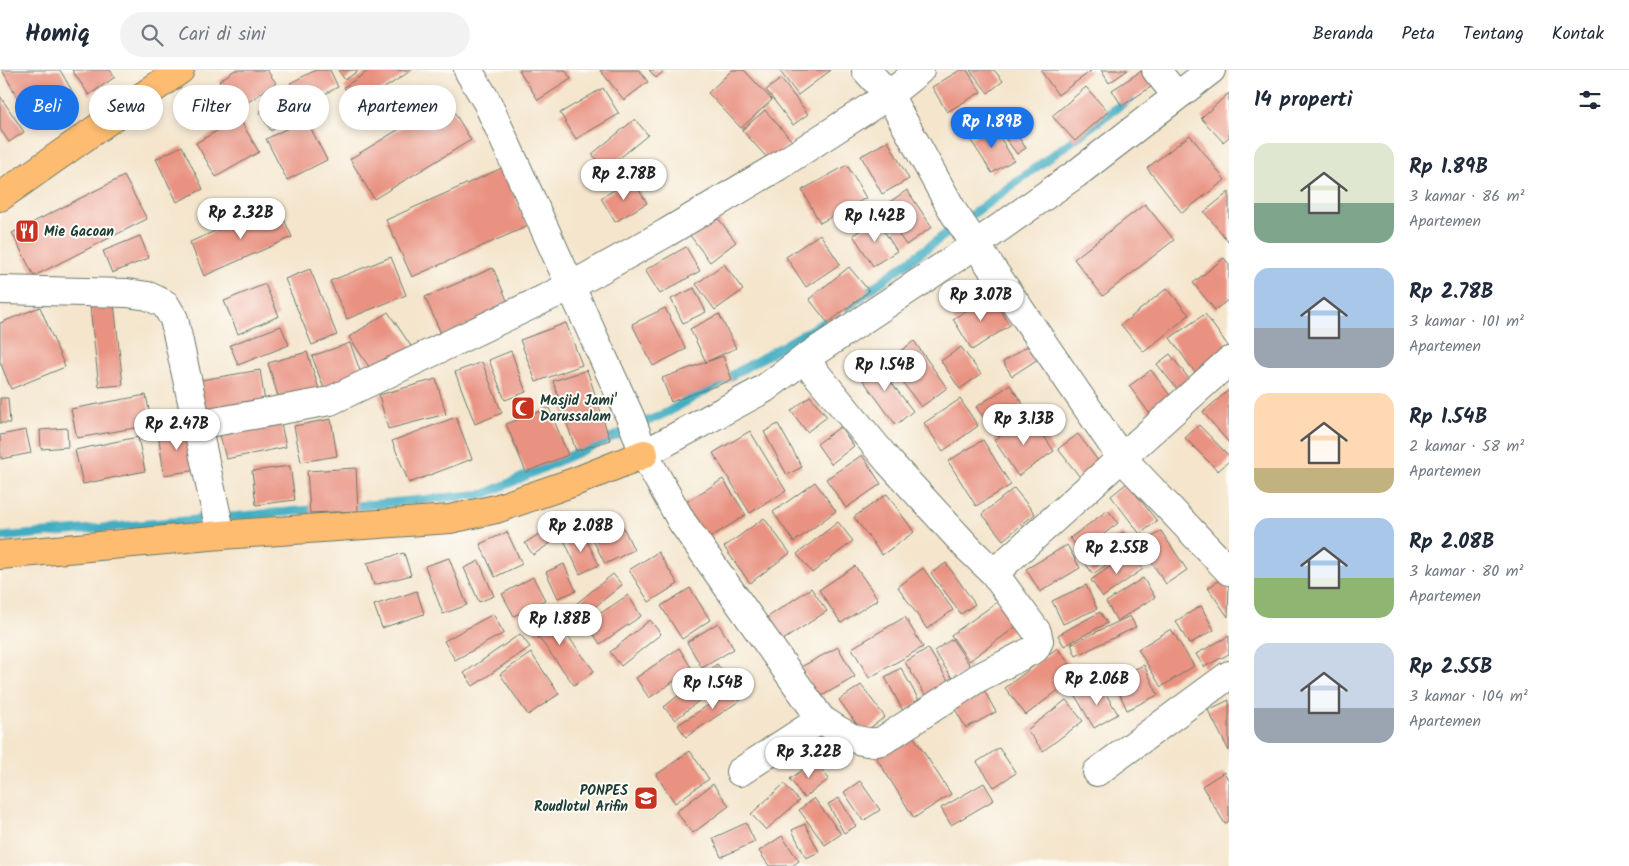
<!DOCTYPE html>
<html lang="id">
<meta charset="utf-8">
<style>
body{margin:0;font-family:Kalam,sans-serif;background:#f2f2f3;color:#1f2937;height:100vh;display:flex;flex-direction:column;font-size:19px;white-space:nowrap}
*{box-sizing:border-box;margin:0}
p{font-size:16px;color:#747a83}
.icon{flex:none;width:28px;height:28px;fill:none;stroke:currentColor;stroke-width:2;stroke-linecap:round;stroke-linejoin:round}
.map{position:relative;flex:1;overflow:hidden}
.panel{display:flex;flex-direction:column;background:#fff;width:400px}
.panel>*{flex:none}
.hud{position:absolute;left:15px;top:15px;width:475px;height:45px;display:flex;gap:10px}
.price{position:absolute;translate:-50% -42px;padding:0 11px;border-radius:18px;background:#fff;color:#222;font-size:16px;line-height:32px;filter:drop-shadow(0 1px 2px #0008)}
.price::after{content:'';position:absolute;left:50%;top:30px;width:15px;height:11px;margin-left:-8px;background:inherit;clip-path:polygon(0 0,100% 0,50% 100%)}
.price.current{background:#1a73e8;color:#fff}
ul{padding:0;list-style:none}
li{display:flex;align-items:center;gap:15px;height:125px;padding:0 25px}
li span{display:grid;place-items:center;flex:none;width:140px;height:100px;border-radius:15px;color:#555}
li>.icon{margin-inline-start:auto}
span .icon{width:60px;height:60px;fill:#fffc;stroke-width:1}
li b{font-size:21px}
h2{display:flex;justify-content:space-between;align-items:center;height:60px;padding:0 25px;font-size:21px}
.pill{padding:0 18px;border-radius:22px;background:#fff;box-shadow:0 2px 8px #0003;font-size:18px;line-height:45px}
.pill.current{background:#1a73e8;color:#fff}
header{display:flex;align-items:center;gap:30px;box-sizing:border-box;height:70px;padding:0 25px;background:#fff;border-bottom:1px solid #e0e1e3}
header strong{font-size:24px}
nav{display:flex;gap:28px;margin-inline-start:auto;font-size:18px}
.search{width:350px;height:45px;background:#f2f2f3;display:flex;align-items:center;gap:12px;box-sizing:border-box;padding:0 18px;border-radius:28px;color:#747a83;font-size:19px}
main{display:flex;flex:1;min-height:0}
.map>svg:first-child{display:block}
</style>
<header>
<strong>Homiq</strong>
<div class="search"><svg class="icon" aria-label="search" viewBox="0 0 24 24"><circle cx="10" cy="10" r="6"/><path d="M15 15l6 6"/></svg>Cari di sini</div>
<nav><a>Beranda</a><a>Peta</a><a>Tentang</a><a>Kontak</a></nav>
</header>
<main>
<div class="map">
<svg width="1229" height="796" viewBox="0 0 1229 796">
<rect width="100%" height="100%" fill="#fdfcf7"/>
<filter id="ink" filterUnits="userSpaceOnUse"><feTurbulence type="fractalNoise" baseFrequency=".02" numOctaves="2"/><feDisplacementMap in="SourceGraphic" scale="10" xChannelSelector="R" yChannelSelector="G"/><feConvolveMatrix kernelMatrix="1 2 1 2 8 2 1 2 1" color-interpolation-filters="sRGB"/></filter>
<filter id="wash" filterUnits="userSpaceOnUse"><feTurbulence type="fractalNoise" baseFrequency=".0096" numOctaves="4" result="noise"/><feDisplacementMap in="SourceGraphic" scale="20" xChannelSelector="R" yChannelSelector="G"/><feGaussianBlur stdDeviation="1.12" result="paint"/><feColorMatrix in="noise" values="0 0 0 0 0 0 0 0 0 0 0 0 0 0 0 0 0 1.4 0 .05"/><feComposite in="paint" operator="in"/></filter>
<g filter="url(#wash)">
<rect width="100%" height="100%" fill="#f4e5cc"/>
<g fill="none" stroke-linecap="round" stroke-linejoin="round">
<path stroke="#43adc2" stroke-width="9" d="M847,237L1130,28
M346,437L485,424L668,342L837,245
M0,467L321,439"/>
</g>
<g id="blocks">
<path fill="#e99281" d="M2,0H60L76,28L32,53Z
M72,0H110L115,7L89,25Z
M235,0H267L276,13L238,39L219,11Z
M316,0H330L338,17L301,36L290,13Z
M338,0H359L345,10Z
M370,0H412L357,36L344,17Z
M519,0H565L571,9L538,30Z
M600,0H639L648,12L624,30Z
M649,0H665L656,8Z
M732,0H744L772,30L741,58L708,23Z
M779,0H831L798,25Z
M960,0H967L981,22L947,42L932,17Z
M970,0H994L1003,11L988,23Z
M1043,0H1090L1091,1L1058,25L1041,1Z
M1101,0H1128L1109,13Z
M1143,0L1154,15L1122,36L1112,20Z
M781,9L808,44L793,55L766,20Z
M1086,17L1108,42L1075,71L1052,46Z
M603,18L619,44L576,69L560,43Z
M1229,23V67L1223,72L1201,48Z
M286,25L298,45L271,61L259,42Z
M0,26L24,62L9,72L0,59Z
M447,30L471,70L374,129L350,89Z
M765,40L792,71L770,91L742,60Z
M1000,42L1026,78L1017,84L991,49Z
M239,48L259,82L216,107L196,73Z
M306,49L327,90L287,110L266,69Z
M635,49L648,65L605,100L592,84Z
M992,55L1014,90L992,103L970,69Z
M1190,65L1225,110L1182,143L1147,98Z
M888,71L909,109L882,124L861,86Z
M182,76L203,119L177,132L156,89Z
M847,95L866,128L820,153L802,120Z
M502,98L528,156L412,207L386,150Z
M124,106L147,149L34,206L12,163Z
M632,109L647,133L615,152L601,128Z
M907,120L932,157L906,175L881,138Z
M1229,122V172L1204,142Z
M277,134L292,167L204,206L190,172Z
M1145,134L1174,170L1103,226L1074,189Z
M712,140L736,172L710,192L686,160Z
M877,150L897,181L873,196L853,165Z
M820,164L840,194L806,217L786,187Z
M140,166L149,188L112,203L103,181Z
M686,177L700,201L660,224L645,200Z
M391,187L406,225L347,249L330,211Z
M1224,188L1229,194V229L1215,240L1193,213Z
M724,194L743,220L715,240L696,214Z
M849,197L869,221L828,253L809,229Z
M493,198L510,237L442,266L425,227Z
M310,199L337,265L312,275L285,209Z
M265,214L279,246L238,264L224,231Z
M694,218L706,242L683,253L671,229Z
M1167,218L1189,245L1144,282L1121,255Z
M990,225L1010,255L972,280L953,249Z
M114,233L123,315L99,317L90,236Z
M40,237L65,297L11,319L0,292V253Z
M665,238L686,279L653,296L632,254Z
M388,242L413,279L374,304L349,267Z
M719,244L736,278L706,292L690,259Z
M1205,244L1229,277V287L1199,308L1170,268Z
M566,253L582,295L536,312L520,270Z
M281,256L289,275L238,295L230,275Z
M914,271L947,318L921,337L887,291Z
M350,273L362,306L324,319L312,286Z
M1032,273L1041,287L1012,306L1003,292Z
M961,277L981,304L960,319L941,291Z
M511,281L526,322L505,330L489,290Z
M307,282L320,322L280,333L268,293Z
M1170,284L1193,314L1180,323L1157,294Z
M723,286L732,310L671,332L662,308Z
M874,290L913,341L896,355L857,302Z
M482,292L502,343L475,354L455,302Z
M260,300L265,332L200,343L195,311Z
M587,300L610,370L576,381L553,311Z
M1151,300L1175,332L1153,348L1129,316Z
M436,309L446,344L388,359L379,325Z
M1010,315L1023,334L990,357L976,337Z
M1229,320V373L1203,342Z
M146,325L152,355L77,368L71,339Z
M810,326L827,347L807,362L791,341Z
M0,328H8L10,353H0Z
M960,329L978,356L943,381L924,353Z
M549,338L568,385L526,402L506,354Z
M279,344L286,377L226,389L218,357Z
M1030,345L1054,381L1018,406L994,370Z
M456,347L472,389L409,413L392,371Z
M331,349L337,386L301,392L294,356Z
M778,354L802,397L787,405L764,362Z
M1199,355L1229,386V391L1218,401L1185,368Z
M840,357L854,376L831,394L817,374Z
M67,358L68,377L41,379L40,360Z
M191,358L197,400L164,405L158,362Z
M26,360L31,383L1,389L0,365Z
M750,361L786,421L750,443L713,383Z
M1078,364L1102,396L1083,411L1058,379Z
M138,367L145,401L83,414L75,380Z
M983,370L1011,415L976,436L948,391Z
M862,385L881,414L846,438L826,409Z
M290,396L295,430L256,435L252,401Z
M356,398L358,441L310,443L307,401Z
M723,409L746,445L703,472L680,436Z
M815,412L836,441L794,472L773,442Z
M1127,413L1157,451L1140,464L1111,426Z
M1014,418L1035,444L1003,470L982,444Z
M887,424L914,462L882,485L854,447Z
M1108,440L1118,453L1081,482L1070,468Z
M570,444L577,455L533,485L525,473Z
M619,448L634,480L605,494L589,462Z
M764,448L790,483L750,513L724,477Z
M838,452L853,471L812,503L797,484Z
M582,461L599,495L580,504L564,470Z
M1161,461L1187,500L1166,514L1140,475Z
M507,462L522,494L495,507L480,474Z
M1123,462L1133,476L1093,504L1083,490Z
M1067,475L1080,498L1040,522L1026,499Z
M658,482L678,514L649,532L629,500Z
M1131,482L1143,499L1103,527L1091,510Z
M404,483L411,505L374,515L367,493Z
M449,488L467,535L443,544L425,496Z
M479,491L494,526L479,532L464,498Z
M946,493L975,534L961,544L931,503Z
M564,494L576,521L558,528L546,502Z
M855,496L878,529L841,553L819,520Z
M923,498L953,540L927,559L898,517Z
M613,504L622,515L586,544L577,533Z
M533,507L545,530L514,546L502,524Z
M1224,507L1229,513L1228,547L1208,518Z
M1143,508L1155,527L1117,551L1106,532Z
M1086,515L1097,539L1063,554L1052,531Z
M690,518L710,550L682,569L661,536Z
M811,518L827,541L777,574L762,551Z
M417,521L424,544L382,558L374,535Z
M628,525L641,546L600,574L586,553Z
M1006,526L1024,551L969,591L951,565Z
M1201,536L1214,560L1189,574L1176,551Z
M546,537L594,601L574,615L527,552Z
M1100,542L1107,553L1064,576L1058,565Z
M493,544L504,563L455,590L444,571Z
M1130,546L1136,557L1076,586L1071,574Z
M905,547L923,577L869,608L852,578Z
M650,550L661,564L621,596L610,582Z
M718,553L734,579L702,598L687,572Z
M1171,559L1194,596L1161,617L1138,579Z
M520,564L530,577L473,616L464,603Z
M1229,566V584L1204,597L1196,584Z
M952,569L971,597L953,609L934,581Z
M838,577L855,607L818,628L801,597Z
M679,578L692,599L649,628L636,608Z
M928,578L950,614L927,628L905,592Z
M1057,578L1078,605L1026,645L1005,618Z
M531,583L559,624L528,645L500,604Z
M717,594L728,607L675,650L664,637Z
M1144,595L1158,625L1127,640L1113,609Z
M901,598L920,632L903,641L885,607Z
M1099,613L1118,644L1094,658L1076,627Z
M740,614L748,625L686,667L678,655Z
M861,615L885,647L863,663L839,630Z
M982,617L996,642L966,658L952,634Z
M1066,630L1083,651L1043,681L1027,660Z
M1229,630V681L1208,640Z
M910,661L951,724L914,748L874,684Z
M999,678L1016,703L994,717L977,692Z
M690,681L709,709L675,733L656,705Z
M815,691L829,709L804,728L790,709Z
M1224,702L1229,711V751L1225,754L1202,716Z
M860,711L880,740L863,751L844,722Z
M984,713L994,730L951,755L941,738Z
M713,714L729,736L693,763L676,742Z
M784,714L799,731L766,760L751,744Z
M814,728L841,764L825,775L799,740Z
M839,728L856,756L844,763L828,734Z
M746,753L755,772L721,787L713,768Z
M805,754L819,782L806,788L792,760Z
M782,766L799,791L792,796H769L759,781Z"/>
</g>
</g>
<g filter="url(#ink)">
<use href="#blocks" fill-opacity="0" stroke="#6a7869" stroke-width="1"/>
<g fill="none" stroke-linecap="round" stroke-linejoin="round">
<g stroke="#6a7869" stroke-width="30">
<path id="minor" d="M468,0L487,32L631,349L644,384L682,452L821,649C840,661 859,677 882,671L978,608L1035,579L1039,571L1037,562L994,503
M866,0L889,25L954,143L1121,387L1229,501
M1156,0L1177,26
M0,220L127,223L148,226L165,234L174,249L221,465
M804,289L889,392L969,479L994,503L1229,291
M198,355L330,331L571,216L666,163L777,97L889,25L920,0
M644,384L764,319L804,289L975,175L1076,104L1211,0
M740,702L821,649
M1097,702L1229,605"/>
</g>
<g stroke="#6a7869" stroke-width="30">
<path id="major" d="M0,127L180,0
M0,485L221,465L450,449L496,439L577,411L644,384"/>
</g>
<use href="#minor" stroke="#fff" stroke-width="28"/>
<use href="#major" stroke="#fdbc70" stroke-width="28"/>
</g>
</g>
<defs>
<g id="restaurant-square" transform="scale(1.25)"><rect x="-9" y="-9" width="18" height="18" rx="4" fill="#c8321e" stroke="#fdfcf7"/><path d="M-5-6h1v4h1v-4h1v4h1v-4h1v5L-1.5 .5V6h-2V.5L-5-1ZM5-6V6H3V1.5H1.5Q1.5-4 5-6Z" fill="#fff"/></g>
<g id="mosque-square" transform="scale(1.25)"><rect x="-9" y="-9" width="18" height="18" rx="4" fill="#c8321e" stroke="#fdfcf7"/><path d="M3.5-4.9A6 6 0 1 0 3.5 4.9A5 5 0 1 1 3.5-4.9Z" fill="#fff"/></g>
<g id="school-square" transform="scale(1.25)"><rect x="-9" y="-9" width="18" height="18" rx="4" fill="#c8321e" stroke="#fdfcf7"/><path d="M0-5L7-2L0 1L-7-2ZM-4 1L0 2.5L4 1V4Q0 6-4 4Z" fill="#fff"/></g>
</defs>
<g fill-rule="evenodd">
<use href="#restaurant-square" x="27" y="161"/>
<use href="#mosque-square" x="523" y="338"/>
<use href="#school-square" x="646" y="728"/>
</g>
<g text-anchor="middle" stroke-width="4" stroke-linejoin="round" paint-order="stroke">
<g font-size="14" font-weight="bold" fill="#1f3d34" stroke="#fdfcf7" text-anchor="start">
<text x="44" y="166">Mie Gacoan</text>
<text x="540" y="335">Masjid Jami'<tspan x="540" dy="16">Darussalam</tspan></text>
<text x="628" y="725" text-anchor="end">PONPES<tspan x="628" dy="16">Roudlotul Arifin</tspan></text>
</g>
</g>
</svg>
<b class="price current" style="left:992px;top:79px">Rp 1.89B</b>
<b class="price" style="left:624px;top:131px">Rp 2.78B</b>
<b class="price" style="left:241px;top:170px">Rp 2.32B</b>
<b class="price" style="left:875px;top:173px">Rp 1.42B</b>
<b class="price" style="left:981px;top:252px">Rp 3.07B</b>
<b class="price" style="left:885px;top:322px">Rp 1.54B</b>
<b class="price" style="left:1024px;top:376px">Rp 3.13B</b>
<b class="price" style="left:177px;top:381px">Rp 2.47B</b>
<b class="price" style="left:581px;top:483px">Rp 2.08B</b>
<b class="price" style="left:1117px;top:505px">Rp 2.55B</b>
<b class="price" style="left:560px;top:576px">Rp 1.88B</b>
<b class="price" style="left:1097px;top:636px">Rp 2.06B</b>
<b class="price" style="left:713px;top:640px">Rp 1.54B</b>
<b class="price" style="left:809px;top:709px">Rp 3.22B</b>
<div class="hud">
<a class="pill current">Beli</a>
<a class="pill">Sewa</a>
<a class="pill">Filter</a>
<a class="pill">Baru</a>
<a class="pill">Apartemen</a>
</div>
</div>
<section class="panel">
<h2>14 properti<svg class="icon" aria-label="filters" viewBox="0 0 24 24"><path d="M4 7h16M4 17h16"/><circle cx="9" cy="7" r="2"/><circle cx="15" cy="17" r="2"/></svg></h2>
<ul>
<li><span style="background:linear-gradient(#dfe7d0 60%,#7fa58c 0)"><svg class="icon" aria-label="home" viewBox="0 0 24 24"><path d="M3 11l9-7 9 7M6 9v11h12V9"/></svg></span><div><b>Rp 1.89B</b><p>3 kamar · 86 m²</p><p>Apartemen</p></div></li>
<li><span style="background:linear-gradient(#a9c7e8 60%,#9aa5b1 0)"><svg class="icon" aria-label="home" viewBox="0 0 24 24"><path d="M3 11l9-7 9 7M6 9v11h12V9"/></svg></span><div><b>Rp 2.78B</b><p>3 kamar · 101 m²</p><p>Apartemen</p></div></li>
<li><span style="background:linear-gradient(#ffd9b3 75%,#c2b280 0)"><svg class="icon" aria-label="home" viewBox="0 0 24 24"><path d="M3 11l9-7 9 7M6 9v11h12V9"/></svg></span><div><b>Rp 1.54B</b><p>2 kamar · 58 m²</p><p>Apartemen</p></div></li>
<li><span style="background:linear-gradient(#a9c7e8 60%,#8fb573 0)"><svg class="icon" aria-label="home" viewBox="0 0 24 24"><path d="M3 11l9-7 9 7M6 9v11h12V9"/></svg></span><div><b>Rp 2.08B</b><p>3 kamar · 80 m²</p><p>Apartemen</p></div></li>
<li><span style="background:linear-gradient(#c9d6e8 65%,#9aa5b1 0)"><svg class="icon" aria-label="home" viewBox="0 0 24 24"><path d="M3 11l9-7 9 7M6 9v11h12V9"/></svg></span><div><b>Rp 2.55B</b><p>3 kamar · 104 m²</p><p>Apartemen</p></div></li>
</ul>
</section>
</main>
